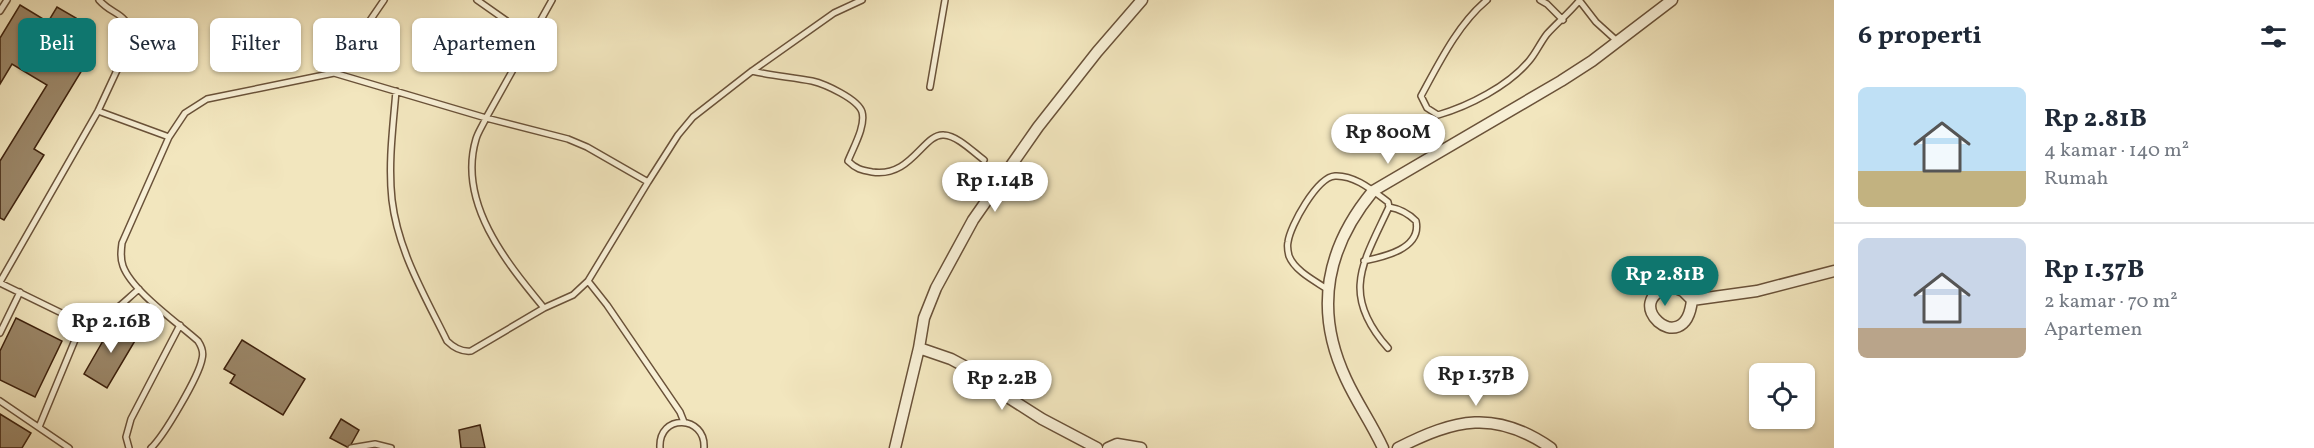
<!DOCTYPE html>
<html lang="id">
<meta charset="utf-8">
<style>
body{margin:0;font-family:Vollkorn,serif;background:#f6f6f7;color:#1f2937;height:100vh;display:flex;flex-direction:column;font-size:22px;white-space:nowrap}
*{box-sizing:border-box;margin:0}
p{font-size:20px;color:#747a83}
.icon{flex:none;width:33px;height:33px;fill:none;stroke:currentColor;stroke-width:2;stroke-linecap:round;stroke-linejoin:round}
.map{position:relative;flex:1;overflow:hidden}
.drawer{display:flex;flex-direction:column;background:#fff;width:480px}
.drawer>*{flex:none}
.hud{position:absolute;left:18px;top:18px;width:570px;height:54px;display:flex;gap:12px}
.buttons{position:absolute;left:1749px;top:363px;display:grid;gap:12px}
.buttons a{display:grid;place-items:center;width:66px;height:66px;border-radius:9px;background:#fff;box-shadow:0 2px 4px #0004;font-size:30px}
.price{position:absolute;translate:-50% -51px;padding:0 14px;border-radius:21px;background:#fff;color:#222;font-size:20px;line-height:39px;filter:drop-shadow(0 2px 3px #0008)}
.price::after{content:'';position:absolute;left:50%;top:36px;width:18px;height:14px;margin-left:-9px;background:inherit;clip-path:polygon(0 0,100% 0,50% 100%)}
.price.on{background:#0f766e;color:#fff}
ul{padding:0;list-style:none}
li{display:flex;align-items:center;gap:18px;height:150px;padding:0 24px}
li+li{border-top:2px solid #e0e1e3}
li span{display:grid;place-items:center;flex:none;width:168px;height:120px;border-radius:9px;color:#555}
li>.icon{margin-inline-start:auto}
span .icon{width:72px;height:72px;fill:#fffc;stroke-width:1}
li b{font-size:26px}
h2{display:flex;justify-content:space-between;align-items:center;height:72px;padding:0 24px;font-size:26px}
.pill{padding:0 21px;border-radius:9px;background:#fff;box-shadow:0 2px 4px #0004;font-size:21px;line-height:54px}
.pill.on{background:#0f766e;color:#fff}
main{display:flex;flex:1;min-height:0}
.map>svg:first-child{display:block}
</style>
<main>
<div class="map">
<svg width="1834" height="448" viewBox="0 0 1834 448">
<rect width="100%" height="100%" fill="#f2e6be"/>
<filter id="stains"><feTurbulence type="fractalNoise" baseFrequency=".00333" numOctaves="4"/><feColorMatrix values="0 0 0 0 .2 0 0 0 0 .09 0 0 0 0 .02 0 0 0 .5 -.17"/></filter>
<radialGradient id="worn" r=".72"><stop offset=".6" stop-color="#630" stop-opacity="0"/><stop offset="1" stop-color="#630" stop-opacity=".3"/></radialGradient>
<path fill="#9b8769" stroke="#3d210d" stroke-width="1.5" d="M20,5L48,22L57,7L76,18L66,35L93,52L34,149L44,155L4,220L0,218V161L47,85L12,64L0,84V38Z
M16,318L62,341L35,397L0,380V351Z
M115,320L139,334L107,388L84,374Z
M242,340L305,379L283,415L230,383L235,375L224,369Z
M0,414L31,433L22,448H0Z
M341,419L359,430L349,448L330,438Z
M480,425L485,448H461L459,430Z"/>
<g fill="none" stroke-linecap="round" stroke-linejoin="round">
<g stroke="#6a5239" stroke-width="8">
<path id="service" d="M477,0L531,38
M1487,0C1458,24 1439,63 1421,96L1427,108L1438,115C1469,106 1508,86 1529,61C1536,53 1540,43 1547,34C1557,23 1569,13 1579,1
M1540,0L1547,4L1563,20
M1579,0L1596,22L1617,41
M0,11L7,0
M752,71C772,76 792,77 812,81C825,84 858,99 862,112C866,126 853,148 848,161C856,169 861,170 872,172C912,178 923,133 944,135C958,136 973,152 984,160
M334,73L384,0
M930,87L945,0
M396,91C393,127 388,164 392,200C398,251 425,296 447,341C454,348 461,352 471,351L544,308L573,295L588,281
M98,111L169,137
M648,182L588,281L607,305L680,412L684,422
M1364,261C1383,257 1422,249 1416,221C1408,213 1400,209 1389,207
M0,282L98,111L132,38C126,10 114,17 99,0
M0,283L82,323C106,323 122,303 139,289
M1327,289C1315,281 1295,271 1289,256C1288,252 1287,246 1288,242C1290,226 1317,177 1335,176C1355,175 1373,191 1388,202L1389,207C1363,263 1340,294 1388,348
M544,308C507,263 457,203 476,139C478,132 483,125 486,118L552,0
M0,333L20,292
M0,401L69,448
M39,427L82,323
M129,448L126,437L131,419L180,325
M151,448C164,436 199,376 202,359C204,352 202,347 198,341C178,323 132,291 123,266C120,258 121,251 122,243L169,137L185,113L207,99L334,73L486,118L568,139L587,147L648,182L678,135L693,117L752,71L834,13L862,0
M351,448L375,444L391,448
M660,448C658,413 706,415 704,448"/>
</g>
<g stroke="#6a5239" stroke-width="13">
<path id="minor" d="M1673,287L1683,291L1692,300C1685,364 1615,298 1673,287Z
M1692,300L1757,291L1834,271
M919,348L951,359L966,367L995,389L1042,419L1097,448
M895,448L919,348L924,318L936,288L973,220L1038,127L1097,52L1142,0
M1108,448L1117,444L1141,448
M1383,448C1372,424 1357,403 1346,379C1314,311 1325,249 1373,191L1561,81L1592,61L1672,0
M1398,448C1455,419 1495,409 1551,448"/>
</g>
<use href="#service" stroke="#f7efd5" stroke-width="5"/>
<use href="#minor" stroke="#f7efd5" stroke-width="10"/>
</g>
<rect width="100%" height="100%" filter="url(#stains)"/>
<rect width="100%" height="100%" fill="url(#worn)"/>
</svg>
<div class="buttons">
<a><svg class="icon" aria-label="locate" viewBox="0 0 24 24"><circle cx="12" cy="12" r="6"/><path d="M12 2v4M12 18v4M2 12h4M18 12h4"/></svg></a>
</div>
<b class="price" style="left:1388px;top:165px">Rp 800M</b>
<b class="price" style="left:995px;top:213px">Rp 1.14B</b>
<b class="price on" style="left:1665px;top:307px">Rp 2.81B</b>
<b class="price" style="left:111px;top:354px">Rp 2.16B</b>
<b class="price" style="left:1476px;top:407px">Rp 1.37B</b>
<b class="price" style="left:1002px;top:411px">Rp 2.2B</b>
<div class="hud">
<a class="pill on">Beli</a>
<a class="pill">Sewa</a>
<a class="pill">Filter</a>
<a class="pill">Baru</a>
<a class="pill">Apartemen</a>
</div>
</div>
<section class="drawer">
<h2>6 properti<svg class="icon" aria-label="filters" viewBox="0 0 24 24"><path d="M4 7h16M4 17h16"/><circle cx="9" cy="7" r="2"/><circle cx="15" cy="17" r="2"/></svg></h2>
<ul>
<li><span style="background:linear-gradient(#bfe0f5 70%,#c2b280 0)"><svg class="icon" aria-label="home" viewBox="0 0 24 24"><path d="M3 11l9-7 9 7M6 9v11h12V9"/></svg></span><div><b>Rp 2.81B</b><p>4 kamar · 140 m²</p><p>Rumah</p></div></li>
<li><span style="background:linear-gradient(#c9d6e8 75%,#b9a48a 0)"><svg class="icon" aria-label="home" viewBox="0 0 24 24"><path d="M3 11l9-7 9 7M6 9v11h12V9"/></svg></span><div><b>Rp 1.37B</b><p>2 kamar · 70 m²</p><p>Apartemen</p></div></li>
</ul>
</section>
</main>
